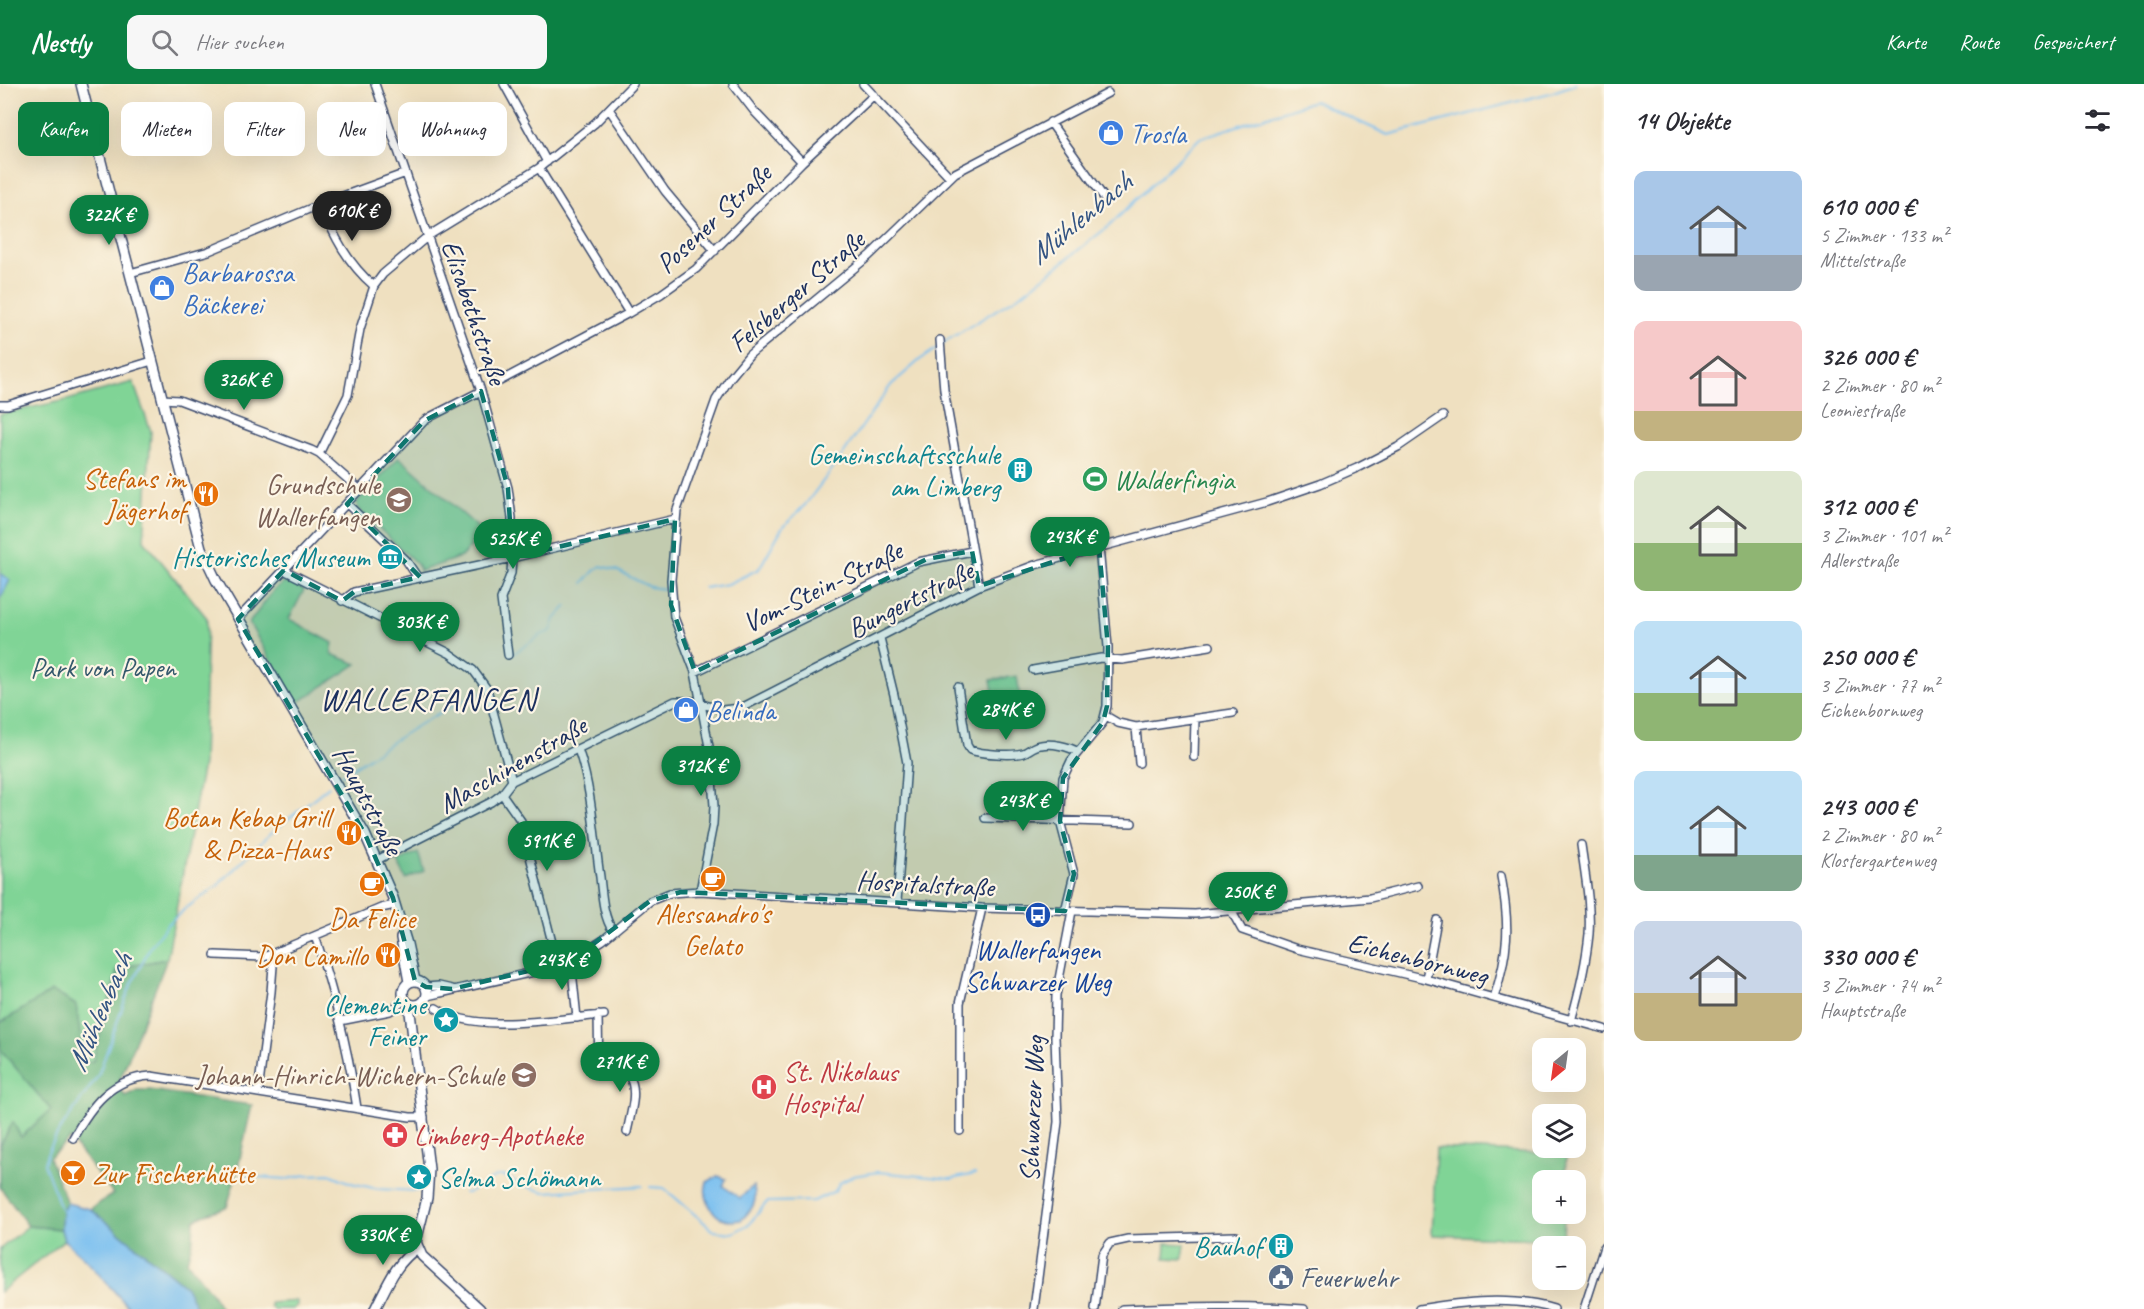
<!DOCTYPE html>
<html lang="de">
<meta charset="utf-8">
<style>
body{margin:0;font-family:Caveat,sans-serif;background:#f7f7f7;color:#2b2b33;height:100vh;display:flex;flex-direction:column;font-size:22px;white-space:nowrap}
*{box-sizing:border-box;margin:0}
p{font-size:20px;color:#7c7c81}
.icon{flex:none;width:33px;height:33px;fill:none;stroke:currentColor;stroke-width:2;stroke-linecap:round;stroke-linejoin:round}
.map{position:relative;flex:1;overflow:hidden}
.sheet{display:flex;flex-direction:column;background:#fff;width:540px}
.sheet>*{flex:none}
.banner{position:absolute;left:18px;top:18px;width:570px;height:54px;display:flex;gap:12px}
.needle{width:39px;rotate:209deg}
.fabs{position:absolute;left:1532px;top:954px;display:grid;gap:12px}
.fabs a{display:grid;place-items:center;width:54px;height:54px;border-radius:12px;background:#fff;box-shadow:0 6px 24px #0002;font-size:30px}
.price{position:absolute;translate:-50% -51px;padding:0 14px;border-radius:21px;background:#0b8043;color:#fff;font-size:20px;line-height:39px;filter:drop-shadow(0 2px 3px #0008)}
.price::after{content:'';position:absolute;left:50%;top:36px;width:18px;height:14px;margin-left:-9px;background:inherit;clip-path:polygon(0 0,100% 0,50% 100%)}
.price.current{background:#222;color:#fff}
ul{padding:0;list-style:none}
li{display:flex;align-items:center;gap:18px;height:150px;padding:0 30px}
li span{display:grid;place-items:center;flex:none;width:168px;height:120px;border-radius:12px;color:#555}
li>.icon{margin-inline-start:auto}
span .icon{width:72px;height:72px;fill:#fffc;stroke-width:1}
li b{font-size:26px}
h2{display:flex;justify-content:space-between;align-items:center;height:72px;padding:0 30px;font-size:26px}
.pill{padding:0 21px;border-radius:12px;background:#fff;box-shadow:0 6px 24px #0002;font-size:21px;line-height:54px}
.pill.current{background:#0b8043;color:#fff}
header{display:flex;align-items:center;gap:36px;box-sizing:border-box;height:84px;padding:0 30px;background:#0b8043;color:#fff}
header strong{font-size:28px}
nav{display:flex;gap:33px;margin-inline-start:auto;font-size:21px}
.search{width:420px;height:54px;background:#f7f7f7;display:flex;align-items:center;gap:15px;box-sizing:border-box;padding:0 21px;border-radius:12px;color:#7c7c81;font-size:22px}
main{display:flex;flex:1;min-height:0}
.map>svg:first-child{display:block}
</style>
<header>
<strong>Nestly</strong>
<div class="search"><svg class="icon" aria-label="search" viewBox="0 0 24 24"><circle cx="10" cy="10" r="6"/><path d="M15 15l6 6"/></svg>Hier suchen</div>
<nav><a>Karte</a><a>Route</a><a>Gespeichert</a></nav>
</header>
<main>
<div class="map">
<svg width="1604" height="1225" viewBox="0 0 1604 1225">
<rect width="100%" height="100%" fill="#fcf5e5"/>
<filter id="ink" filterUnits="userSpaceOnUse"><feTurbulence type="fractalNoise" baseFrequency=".0167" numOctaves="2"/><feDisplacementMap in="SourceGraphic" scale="12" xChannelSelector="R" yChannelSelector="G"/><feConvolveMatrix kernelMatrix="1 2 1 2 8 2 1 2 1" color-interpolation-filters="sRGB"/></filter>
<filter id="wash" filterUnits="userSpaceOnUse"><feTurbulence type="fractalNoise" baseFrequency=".008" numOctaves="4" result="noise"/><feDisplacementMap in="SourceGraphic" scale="24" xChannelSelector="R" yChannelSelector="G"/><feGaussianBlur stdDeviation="1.35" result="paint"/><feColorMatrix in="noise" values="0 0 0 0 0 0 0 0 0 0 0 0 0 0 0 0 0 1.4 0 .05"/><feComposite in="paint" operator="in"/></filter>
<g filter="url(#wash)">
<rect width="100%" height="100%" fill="#efe0c0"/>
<path fill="#80d496" stroke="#4e827a" stroke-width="1.5" d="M133,298L151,347L144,456L207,534L203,680L167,875L118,884L93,977L51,1027L21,1054L13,1039L0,1062V330L67,316Z
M399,373L484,449L461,473L420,487L417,480L358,425L357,418Z
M283,499L293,500L304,506L289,535L333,559L331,570L357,580L296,620L249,539L273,507Z
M1017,592L1022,627L997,632L991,596Z
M418,769L424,787L406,795L398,778Z
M1436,1064L1566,1070L1565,1096H1542V1130H1564L1563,1156L1432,1151Z
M28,1142L61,1145L64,1156L0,1208V1165Z
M1166,1159L1185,1160L1183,1175L1165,1174Z
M297,1217V1221L293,1225H273L270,1222V1219Z"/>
<path fill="#68b67f" stroke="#42726e" stroke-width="1.5" d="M167,875L118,1001L125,1012L137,1006H150L252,1021L237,1088L227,1123L203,1131L194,1137L193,1155L187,1177C198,1194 213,1207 221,1225H197L186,1203L90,1125L113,1110L70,1055L49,1074L67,1119L62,1127L61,1145L28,1142L0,1103V1062L13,1038L21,1053L51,1026L0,965V937L2,938L52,907L76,921L84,978L93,977L118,884Z"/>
<path fill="#79bff0" stroke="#4a77a7" stroke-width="1.5" d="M0,489L10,496L0,515Z
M718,1092L726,1095L723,1102L740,1114L753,1102C759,1117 752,1126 741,1136C736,1136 730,1138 725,1136C711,1131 702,1112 707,1098Z
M67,1119L90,1125L186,1203L197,1225H130L87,1177L64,1156L61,1145L62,1127Z"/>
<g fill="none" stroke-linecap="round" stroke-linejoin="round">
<path stroke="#79bff0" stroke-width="2" d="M943,259L1022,210L1109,142L1200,54L1314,17L1388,51L1550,9L1576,0
M583,499L595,486L601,482L616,486L650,503L664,505
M704,504L728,500L759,485L782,444L805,421L836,380L891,301L921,275L939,263
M513,570L541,551L551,547L555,535L567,522
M342,691C387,662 431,629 481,609
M242,1092L287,1095L306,1091L330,1090L351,1099L378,1105L418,1107
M650,1103L664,1104L714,1147L733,1149L749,1140L767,1118L814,1117L835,1107L840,1099L853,1092L878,1088L951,1095L975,1090
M464,1109H468L497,1092H504L522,1101L544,1108L642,1102
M62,1127L44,1080L47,1070L59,1047L98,992L128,908L150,863L167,841L186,824L216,803L270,750L329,702"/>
</g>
</g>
<g filter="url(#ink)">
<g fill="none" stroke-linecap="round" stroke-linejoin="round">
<g stroke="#3b4a6d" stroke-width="10">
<path id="street" d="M375,0L481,307L508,404L512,434V474L511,489L501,515L508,571
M504,0L547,78
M733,0L754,27L802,78
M863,0L950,93
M609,25L665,107L715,167
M1050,38L1105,115
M539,84L629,229
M321,120C333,151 348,180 374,202
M130,189L209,167L321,120L406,89
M940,256L944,306L979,502
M500,297L629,229L661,210L696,185L802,78L874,11
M162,315L179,316L311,366L319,370L360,406
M0,321H8L152,277
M319,370L348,311L360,245L374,202L383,190L428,152L539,84L595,39L633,0
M347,420L406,476L418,494
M284,486L449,569L473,586L487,605L512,697
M342,517L354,508L512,474L675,435
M238,535L424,337L432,332L481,307
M880,554L894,611L907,679L897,818
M1033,586L1101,574L1122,576L1210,562
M695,588L918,478L972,467
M958,603L967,661L970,666C982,670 1011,672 1023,669C1029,667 1034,661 1041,661C1052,659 1068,662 1078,668
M1106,632L1118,639L1136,643L1233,629
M1136,643L1139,679
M578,665C592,705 594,751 600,793C602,810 603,833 613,847
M1194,673L1195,635
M502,710L521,737L558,882
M985,734L1132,739
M377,776L491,718L502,710L512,697L675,617H692L722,626L741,624L979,502L1035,481L1267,418L1320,400L1357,384L1398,363L1443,332
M700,807L713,740L714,722L710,668L695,588L674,533L671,496L677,426L716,316L730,294L749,271L869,172L955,89L1108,9
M1065,827L1074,790L1060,737L1063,694L1071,677L1103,638L1107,622L1108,563L1099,463
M1232,828L1242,846L1297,865L1426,895L1604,945
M315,852C334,908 348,965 357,1024
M215,871L264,873L381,824L395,821
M571,877L577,934
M1426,895L1437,836
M426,903L439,902L452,905
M427,912L547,885L571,877L603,856L650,817L670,809L700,807L982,824L1195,830L1370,814L1418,802
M1494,914C1509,867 1510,841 1501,792
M436,924C475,951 559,934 604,931
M598,931L599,989
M340,937L390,927L405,916
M1571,937C1579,909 1586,880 1589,850C1591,821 1585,790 1581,761
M600,975C644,988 635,1010 627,1048
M258,1008L271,908L273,882L271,871
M960,1047V919L982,824
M73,1054C91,1022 111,994 151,992L410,1033H424
M1034,1225L1058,1038L1055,953L1056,911L1072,827
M1095,1225L1102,1171L1110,1159L1128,1155L1236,1152
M1122,1225C1182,1222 1243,1221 1304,1225
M1419,1225C1462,1218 1511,1212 1554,1225
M1584,1225L1604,1163"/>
</g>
<g stroke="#3b4a6d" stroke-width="12">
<path id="secondary" d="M81,0L201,464L216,496L365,750L393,814L407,860L415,897
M401,854L409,898
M403 909a12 12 0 1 1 24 0a12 12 0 1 1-24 0Z
M409,920L429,1085L427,1114L416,1158L422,1172L480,1225
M375,1225C386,1204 396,1177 418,1164"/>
</g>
<use href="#street" stroke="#fff" stroke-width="7"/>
<use href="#secondary" stroke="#fff" stroke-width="9"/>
</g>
</g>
<path fill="#0f766e" fill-opacity="0.2" stroke="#0f766e" stroke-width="4.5" stroke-dasharray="12 8" stroke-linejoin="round" d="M481,307L508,404L512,474L675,435L671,521L695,588L927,475L972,467L979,502L1099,463L1108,563L1107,622L1103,638L1063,694L1060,737L1074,790L1065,827L681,808L650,817L571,877L452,905L426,903L415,897L393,814L365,750L238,535L284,486L342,517L354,508L420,493L347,420L424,337Z"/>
<defs>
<g id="shop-disc" transform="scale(1.35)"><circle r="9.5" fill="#3f7fe0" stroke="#fcf5e5"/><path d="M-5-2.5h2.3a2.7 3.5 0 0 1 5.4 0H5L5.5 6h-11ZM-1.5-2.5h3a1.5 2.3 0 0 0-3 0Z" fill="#fff"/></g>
<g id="building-disc" transform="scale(1.35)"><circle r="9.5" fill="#0f9aa8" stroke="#fcf5e5"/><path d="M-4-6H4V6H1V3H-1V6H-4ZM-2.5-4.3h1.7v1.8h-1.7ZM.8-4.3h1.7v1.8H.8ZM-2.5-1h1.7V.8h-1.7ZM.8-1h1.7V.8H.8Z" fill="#fff"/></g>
<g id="stadium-disc" transform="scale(1.35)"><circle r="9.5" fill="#2e9e5b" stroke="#fcf5e5"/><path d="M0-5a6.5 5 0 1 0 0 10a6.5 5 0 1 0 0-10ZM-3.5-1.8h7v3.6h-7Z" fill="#fff"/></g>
<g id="restaurant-disc" transform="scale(1.35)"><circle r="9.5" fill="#e8710a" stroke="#fcf5e5"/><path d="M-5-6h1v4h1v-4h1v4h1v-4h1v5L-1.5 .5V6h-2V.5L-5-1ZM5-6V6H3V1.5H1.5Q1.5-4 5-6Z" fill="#fff"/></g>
<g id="school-disc" transform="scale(1.35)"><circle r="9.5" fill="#8d6e63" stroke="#fcf5e5"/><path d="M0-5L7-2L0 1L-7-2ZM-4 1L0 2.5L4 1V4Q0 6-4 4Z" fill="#fff"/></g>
<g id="museum-disc" transform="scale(1.35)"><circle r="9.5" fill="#0f9aa8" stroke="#fcf5e5"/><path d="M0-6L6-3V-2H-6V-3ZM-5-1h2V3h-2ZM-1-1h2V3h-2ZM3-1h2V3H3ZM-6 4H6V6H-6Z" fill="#fff"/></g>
<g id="cafe-disc" transform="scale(1.35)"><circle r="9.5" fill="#e8710a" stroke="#fcf5e5"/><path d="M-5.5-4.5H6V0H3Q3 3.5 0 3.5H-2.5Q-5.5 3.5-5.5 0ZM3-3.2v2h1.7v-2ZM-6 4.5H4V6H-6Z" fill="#fff"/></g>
<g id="bus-disc" transform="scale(1.35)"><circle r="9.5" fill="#1a4fb4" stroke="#fcf5e5"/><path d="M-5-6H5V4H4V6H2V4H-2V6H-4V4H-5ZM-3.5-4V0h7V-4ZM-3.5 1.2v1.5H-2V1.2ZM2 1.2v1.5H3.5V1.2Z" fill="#fff"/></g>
<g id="sight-disc" transform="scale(1.35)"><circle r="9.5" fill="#0f9aa8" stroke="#fcf5e5"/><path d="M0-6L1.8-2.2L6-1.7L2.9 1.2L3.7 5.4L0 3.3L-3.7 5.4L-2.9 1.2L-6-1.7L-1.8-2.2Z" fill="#fff"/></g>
<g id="hospital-disc" transform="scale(1.35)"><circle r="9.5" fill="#e0444e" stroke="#fcf5e5"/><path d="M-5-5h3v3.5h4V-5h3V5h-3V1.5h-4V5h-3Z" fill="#fff"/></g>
<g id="pharmacy-disc" transform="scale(1.35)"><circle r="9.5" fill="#e0444e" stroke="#fcf5e5"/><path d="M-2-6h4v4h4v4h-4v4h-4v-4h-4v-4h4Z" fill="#fff"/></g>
<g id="bar-disc" transform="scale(1.35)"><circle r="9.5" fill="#e8710a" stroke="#fcf5e5"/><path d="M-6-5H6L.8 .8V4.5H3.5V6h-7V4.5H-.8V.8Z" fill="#fff"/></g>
<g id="civic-disc" transform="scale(1.35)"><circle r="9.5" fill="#5c6f8a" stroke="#fcf5e5"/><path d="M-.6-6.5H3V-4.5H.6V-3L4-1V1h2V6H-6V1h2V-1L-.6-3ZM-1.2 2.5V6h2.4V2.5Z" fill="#fff"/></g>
</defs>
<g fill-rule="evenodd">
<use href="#shop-disc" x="1111" y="49"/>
<use href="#shop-disc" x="162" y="204"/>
<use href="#building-disc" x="1020" y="386"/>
<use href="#stadium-disc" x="1095" y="395"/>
<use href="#restaurant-disc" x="206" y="410"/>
<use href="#school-disc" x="399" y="416"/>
<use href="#museum-disc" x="390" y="473"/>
<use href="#shop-disc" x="686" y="626"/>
<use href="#restaurant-disc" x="349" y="749"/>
<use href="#cafe-disc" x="713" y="795"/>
<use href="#cafe-disc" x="372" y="800"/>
<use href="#bus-disc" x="1038" y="831"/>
<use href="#restaurant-disc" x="388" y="871"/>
<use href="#sight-disc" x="446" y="936"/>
<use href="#school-disc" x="524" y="991"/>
<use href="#hospital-disc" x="764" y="1003"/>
<use href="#pharmacy-disc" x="395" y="1051"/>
<use href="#bar-disc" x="73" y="1089"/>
<use href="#sight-disc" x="419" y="1093"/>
<use href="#building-disc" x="1281" y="1162"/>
<use href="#civic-disc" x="1281" y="1193"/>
</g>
<g text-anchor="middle" stroke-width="4.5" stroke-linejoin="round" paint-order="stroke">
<g font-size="28" fill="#366cbe" stroke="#fcf5e5" text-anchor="start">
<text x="1130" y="59">Trosla</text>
<text x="182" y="198">Barbarossa<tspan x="182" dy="32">Bäckerei</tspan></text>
<text x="706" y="636">Belinda</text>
</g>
<g font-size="28" fill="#1b2f5e" stroke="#fcf5e5">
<text transform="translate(713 134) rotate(-43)" y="10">Posener Straße</text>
<text transform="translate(796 207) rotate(-41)" y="10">Felsberger Straße</text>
<text transform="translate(475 228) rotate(71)" y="10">Elisabethstraße</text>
<text transform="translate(822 502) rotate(-26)" y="10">Vom-Stein-Straße</text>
<text transform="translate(910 515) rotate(-27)" y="10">Bungertstraße</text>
<text transform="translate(512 680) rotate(-30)" y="10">Maschinenstraße</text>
<text transform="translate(369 716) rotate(62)" y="10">Hauptstraße</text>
<text transform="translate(925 799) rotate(3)" y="10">Hospitalstraße</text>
<text transform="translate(1418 874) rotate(14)" y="10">Eichenbornweg</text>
<text transform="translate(1031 1025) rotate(-88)" y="10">Schwarzer Weg</text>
</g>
<g font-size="28" fill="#0d838f" stroke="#fcf5e5" text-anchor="end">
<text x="1000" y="380">Gemeinschaftsschule<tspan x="1000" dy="32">am Limberg</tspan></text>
<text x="370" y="483">Historisches Museum</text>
<text x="426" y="930">Clementine<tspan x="426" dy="32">Feiner</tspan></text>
<text x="438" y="1103" text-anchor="start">Selma Schömann</text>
<text x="1262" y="1172">Bauhof</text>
</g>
<g font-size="28" fill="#c56008" stroke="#fcf5e5" text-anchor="end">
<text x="186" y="404">Stefans im<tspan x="186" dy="32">Jägerhof</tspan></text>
<text x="330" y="743">Botan Kebap Grill<tspan x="330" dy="32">&amp; Pizza-Haus</tspan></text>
<text x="713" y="839" text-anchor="middle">Alessandro's<tspan x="713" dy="32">Gelato</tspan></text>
<text x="372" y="844" text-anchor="middle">Da Felice</text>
<text x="368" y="881">Don Camillo</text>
<text x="92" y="1099" text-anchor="start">Zur Fischerhütte</text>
</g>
<g font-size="28" fill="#27864d" stroke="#fcf5e5" text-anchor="start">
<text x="1114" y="405">Walderfingia</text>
</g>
<g font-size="28" fill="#785e54" stroke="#fcf5e5" text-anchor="end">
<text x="380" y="410">Grundschule<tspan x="380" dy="32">Wallerfangen</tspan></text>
<text x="504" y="1001">Johann-Hinrich-Wichern-Schule</text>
</g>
<g font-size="28" fill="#34586c" stroke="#fcf5e5">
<text x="103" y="593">Park von Papen</text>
</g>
<g font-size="28" fill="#164399" stroke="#fcf5e5">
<text x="1038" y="875">Wallerfangen<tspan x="1038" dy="32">Schwarzer Weg</tspan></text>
</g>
<g font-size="28" fill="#be3a42" stroke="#fcf5e5" text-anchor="start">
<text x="783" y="997">St. Nikolaus<tspan x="783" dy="32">Hospital</tspan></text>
<text x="414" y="1061">Limberg-Apotheke</text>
</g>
<g font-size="28" fill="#4e5e75" stroke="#fcf5e5" text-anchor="start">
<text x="1300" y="1203">Feuerwehr</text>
</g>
<g font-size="30" font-style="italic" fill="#325382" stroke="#fcf5e5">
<text transform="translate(1080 134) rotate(-40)" y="10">Mühlenbach</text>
<text transform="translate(99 928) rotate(-67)" y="10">Mühlenbach</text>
</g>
<g font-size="32" letter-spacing="1.5" fill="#1b2f5e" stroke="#fcf5e5">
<text x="428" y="626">WALLERFANGEN</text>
</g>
</g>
</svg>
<div class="fabs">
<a><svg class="needle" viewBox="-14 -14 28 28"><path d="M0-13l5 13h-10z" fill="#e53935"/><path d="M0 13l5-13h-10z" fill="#7c7c81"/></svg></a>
<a><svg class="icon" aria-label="layers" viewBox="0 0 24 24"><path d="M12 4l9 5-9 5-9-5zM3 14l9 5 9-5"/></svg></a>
<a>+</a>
<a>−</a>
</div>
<b class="price current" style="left:352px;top:158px">610K €</b>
<b class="price" style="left:109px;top:162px">322K €</b>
<b class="price" style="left:244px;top:327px">326K €</b>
<b class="price" style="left:1070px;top:484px">243K €</b>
<b class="price" style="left:513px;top:486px">525K €</b>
<b class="price" style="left:420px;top:569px">303K €</b>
<b class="price" style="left:1006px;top:657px">284K €</b>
<b class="price" style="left:701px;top:713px">312K €</b>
<b class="price" style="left:1023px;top:748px">243K €</b>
<b class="price" style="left:547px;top:788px">591K €</b>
<b class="price" style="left:1248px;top:839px">250K €</b>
<b class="price" style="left:562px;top:907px">243K €</b>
<b class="price" style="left:620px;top:1009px">271K €</b>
<b class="price" style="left:383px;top:1182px">330K €</b>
<div class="banner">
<a class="pill current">Kaufen</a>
<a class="pill">Mieten</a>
<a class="pill">Filter</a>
<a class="pill">Neu</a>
<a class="pill">Wohnung</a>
</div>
</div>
<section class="sheet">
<h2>14 Objekte<svg class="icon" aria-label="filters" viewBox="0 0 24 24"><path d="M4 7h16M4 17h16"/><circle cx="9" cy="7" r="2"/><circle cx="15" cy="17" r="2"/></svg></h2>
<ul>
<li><span style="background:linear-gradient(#a9c7e8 70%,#9aa5b1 0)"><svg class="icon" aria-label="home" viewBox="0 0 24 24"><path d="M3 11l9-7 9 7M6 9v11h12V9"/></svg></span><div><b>610 000 €</b><p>5 Zimmer · 133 m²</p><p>Mittelstraße</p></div></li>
<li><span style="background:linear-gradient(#f6c9c9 75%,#c2b280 0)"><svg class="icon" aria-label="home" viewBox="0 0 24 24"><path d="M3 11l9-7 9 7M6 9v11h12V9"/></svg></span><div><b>326 000 €</b><p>2 Zimmer · 80 m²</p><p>Leoniestraße</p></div></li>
<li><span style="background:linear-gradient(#dfe7d0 60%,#8fb573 0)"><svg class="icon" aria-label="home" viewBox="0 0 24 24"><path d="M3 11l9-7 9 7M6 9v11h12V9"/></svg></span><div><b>312 000 €</b><p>3 Zimmer · 101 m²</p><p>Adlerstraße</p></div></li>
<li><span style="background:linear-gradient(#bfe0f5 60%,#8fb573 0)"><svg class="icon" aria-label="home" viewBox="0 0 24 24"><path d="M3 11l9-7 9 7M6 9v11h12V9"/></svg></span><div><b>250 000 €</b><p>3 Zimmer · 77 m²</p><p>Eichenbornweg</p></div></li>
<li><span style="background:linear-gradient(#bfe0f5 70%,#7fa58c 0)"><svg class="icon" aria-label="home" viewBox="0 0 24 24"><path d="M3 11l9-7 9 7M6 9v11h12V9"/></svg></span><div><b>243 000 €</b><p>2 Zimmer · 80 m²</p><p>Klostergartenweg</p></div></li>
<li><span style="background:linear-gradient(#c9d6e8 60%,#c2b280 0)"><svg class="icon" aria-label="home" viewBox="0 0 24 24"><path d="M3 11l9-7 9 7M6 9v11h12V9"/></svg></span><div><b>330 000 €</b><p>3 Zimmer · 74 m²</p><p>Hauptstraße</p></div></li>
</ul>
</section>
</main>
